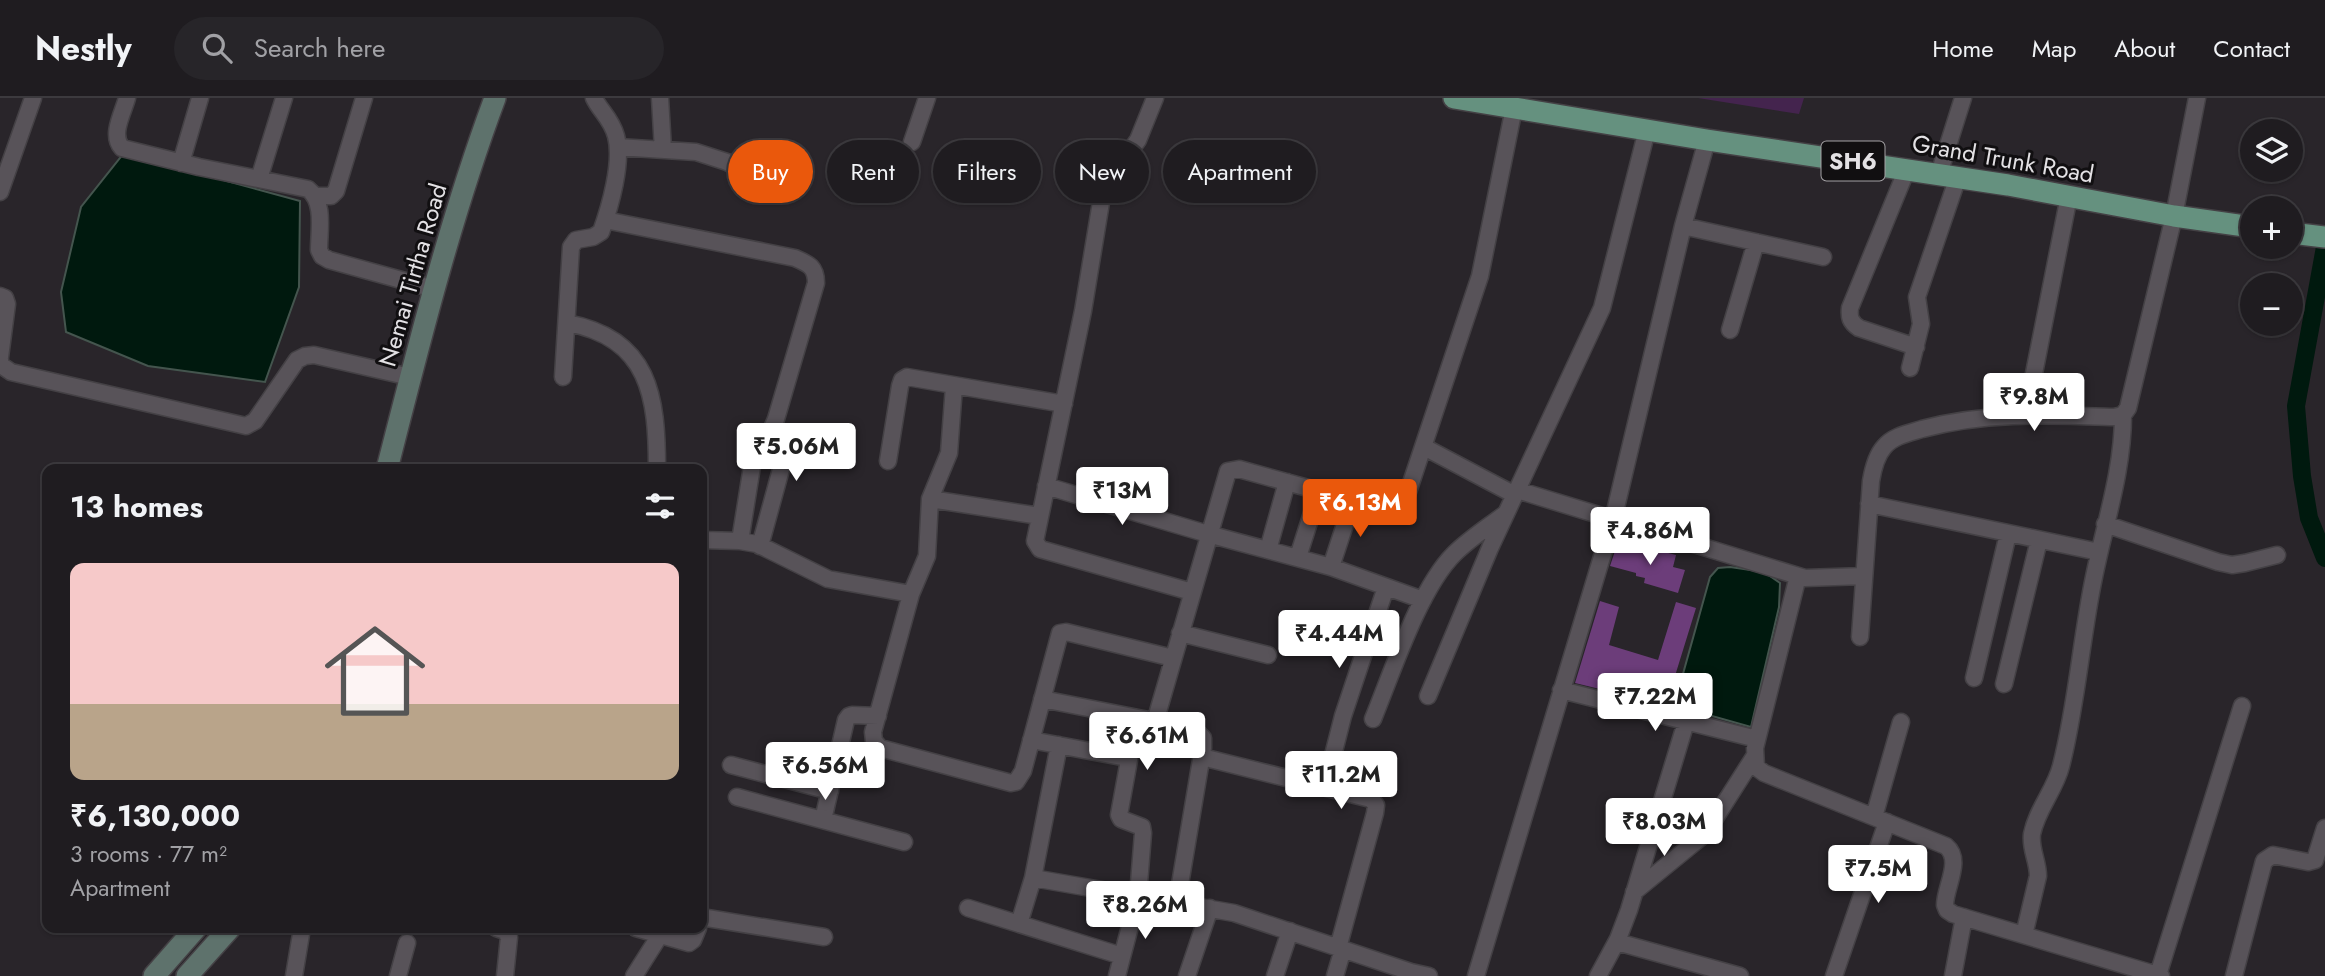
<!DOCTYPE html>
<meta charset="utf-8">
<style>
body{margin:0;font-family:Jost,sans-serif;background:#272529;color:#f1f3f6;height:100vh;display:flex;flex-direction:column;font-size:26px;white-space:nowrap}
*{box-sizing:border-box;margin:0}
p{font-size:23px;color:#a1a1a5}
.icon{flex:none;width:38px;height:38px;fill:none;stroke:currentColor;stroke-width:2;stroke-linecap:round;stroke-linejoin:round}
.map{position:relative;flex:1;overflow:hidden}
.drawer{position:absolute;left:42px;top:366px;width:665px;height:469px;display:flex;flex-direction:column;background:#1f1c20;border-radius:14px;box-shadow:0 2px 5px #0004,0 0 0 2px #3c3a3e}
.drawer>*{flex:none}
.banner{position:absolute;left:728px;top:42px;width:665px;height:63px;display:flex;gap:14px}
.buttons{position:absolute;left:2240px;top:21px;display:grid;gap:14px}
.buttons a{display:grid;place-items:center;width:63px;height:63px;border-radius:50%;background:#1f1c20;box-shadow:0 2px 5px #0004,0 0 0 2px #3c3a3e;font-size:35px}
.price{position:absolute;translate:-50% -60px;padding:0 16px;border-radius:7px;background:#fff;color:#222;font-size:23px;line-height:46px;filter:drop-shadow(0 2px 4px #0008)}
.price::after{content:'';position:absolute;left:50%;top:42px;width:21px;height:16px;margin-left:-10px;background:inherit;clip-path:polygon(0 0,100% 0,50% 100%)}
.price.on{background:#ea580c;color:#fff}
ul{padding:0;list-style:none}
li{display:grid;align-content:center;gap:14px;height:371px;padding:0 28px}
li span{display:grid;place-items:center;height:217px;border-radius:14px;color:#555}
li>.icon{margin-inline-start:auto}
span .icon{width:126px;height:126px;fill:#fffc;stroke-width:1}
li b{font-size:30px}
h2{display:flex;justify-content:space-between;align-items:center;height:84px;padding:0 28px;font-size:30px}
.tag{padding:0 24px;border-radius:32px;background:#1f1c20;box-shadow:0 2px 5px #0004,0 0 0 2px #3c3a3e;font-size:24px;line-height:63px}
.tag.on{background:#ea580c;color:#fff}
header{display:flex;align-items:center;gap:42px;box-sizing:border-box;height:98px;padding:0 35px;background:#1f1c20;border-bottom:2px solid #3c3a3e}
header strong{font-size:33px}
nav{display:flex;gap:38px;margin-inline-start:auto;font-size:24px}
.search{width:490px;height:63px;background:#272529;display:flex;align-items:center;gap:18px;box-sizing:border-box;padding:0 24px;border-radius:38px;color:#a1a1a5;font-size:26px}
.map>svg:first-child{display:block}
</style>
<header>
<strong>Nestly</strong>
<div class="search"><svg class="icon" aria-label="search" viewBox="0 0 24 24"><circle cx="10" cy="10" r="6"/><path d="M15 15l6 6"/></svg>Search here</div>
<nav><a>Home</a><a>Map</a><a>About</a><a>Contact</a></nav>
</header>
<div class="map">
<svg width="2325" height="878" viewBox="0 0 2325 878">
<rect width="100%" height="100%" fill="#29252a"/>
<path fill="#44244e" d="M1698,0H1804L1799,16Z"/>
<path fill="#00190e" stroke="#44554e" stroke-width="2" d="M124,55L300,103L299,189L265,284L148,268L66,234L61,194L81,109Z
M1730,469L1764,474L1780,485L1779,509L1751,629L1680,609L1676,601L1710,479L1718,470Z"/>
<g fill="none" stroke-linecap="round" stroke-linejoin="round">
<path stroke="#00190e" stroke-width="18" d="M2325,149L2296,308L2302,378L2309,420L2325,460"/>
</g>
<path fill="#6c3d7a" d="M1617,447L1640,452L1641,448L1676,457L1673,469L1685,472L1678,495L1644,485L1645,480L1636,478V475L1610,468Z
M1600,503L1619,509L1609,547L1658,562L1676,504L1696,510L1666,607L1575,585Z"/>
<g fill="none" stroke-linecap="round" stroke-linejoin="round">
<g stroke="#444145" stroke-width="19">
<path id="street" d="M127,0C123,15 110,37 122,50L199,69L308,91C325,104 319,132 319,152L322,158L329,162L434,191
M660,0L663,52
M1155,0L1138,42L1108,84L1102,98L1083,213L1035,443L1040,451L1192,494
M912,44L927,0
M618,49L696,54L727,64L747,74L794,66
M181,65L200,0
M1907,71L1850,210C1849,219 1850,224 1859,230L1916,249
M1939,76L1963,0
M259,81L284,0
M0,94L33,0
M316,98H331L336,93L364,0
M605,122L795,160C809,166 816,169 816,185L776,321L767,342L755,354L753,362L740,443
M1683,128L1823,159
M0,198L5,200L7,206L0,259
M567,225C650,240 657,299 657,371
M1730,232L1756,144
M0,262L1,267L11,274L246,328L255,323L297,262L305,258L314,257L410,279
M1910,270L1921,226L1917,199L1958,79
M563,279L571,149L576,142L593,139L601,134C610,109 623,64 616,38C611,20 600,13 594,0
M954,288L949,355L930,401L927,458L911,496L873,634L874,643L880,650L1011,685L1016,684L1023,673L1060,535L1066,534L1173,560
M2026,316L2069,98
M1424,349L1515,397
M888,363L900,288L902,282L907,279L1064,306
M1046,388L1208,436L1331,469L1423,502
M1517,392L1805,480L1864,478
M930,401L1040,418
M1869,406L2099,454
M2105,426L2218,464L2232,467L2245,465L2277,457
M702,442L740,443L757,446L828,481L911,496
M760,448L783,364C782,352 777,348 767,342
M1268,452L1287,384
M1298,459L1319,393
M1331,469L1353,402
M1798,478L1755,650L1756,669L1764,675L1946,748C1963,762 1945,789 1945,807L1947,812L1953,816L2161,878
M1180,535L1268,557
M1860,539L1871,383C1873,371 1876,358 1884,349C1893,338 1909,335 1922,331C1986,314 2049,317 2114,319L2123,317L2128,310L2174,118L2197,0
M1974,580L2008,436
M2004,586L2039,442
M1561,592L1757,641
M1428,598L1490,450L1602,210L1647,32
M1042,601L1184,629L1196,633L1203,640V650L1177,804
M1373,621C1392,575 1419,491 1454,456C1469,441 1488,429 1505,416
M1155,624L1228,373L1239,371L1388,412H1396L1403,409L1480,178L1514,10
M1031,642L1122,659L1129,662L1119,717L1121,721L1142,729L1143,735L1138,798L1117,878
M1202,659L1371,701L1376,707L1375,715L1338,850
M1331,665L1343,618L1386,489
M731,667L830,693
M737,699L904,744
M1874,719L1901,624
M823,722L846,622L849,618L852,617L878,618
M1033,780L1234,815L1411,874L1429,878
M1634,794L1705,736L1754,659
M968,810L1122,858
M702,822L707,820L824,839
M1019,826L1033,780L1059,647
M496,830L505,833L509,839L505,878
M636,830L689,845L693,842L698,830
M2024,837L2038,778C2038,763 2030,751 2032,736C2037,711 2055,692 2061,668C2077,606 2081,541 2094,479C2105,425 2123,372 2123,317
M1617,844L1740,878
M2158,877L2242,608
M294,878L302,830
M398,878L407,845
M634,878L660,837
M1187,878L1210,810
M1275,878L1290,833
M1335,878L1343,851
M1476,878L1613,422L1683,128L1707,42
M1598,878L1618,841L1629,812L1686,624
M1834,878L1887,724
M1953,878L1964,819
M2234,878L2264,763L2273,757L2308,764L2315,762L2325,730"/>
</g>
<g stroke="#444145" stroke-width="24">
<path id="secondary" d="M387,371C419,246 450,121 495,0
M154,878L196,830
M187,878L230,830"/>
</g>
<g stroke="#444145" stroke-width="24">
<path id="primary" d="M1454,0L1707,42L2008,87L2174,118L2252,129
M2291,135L2325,139"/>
</g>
<use href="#street" stroke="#585359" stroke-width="16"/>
<use href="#secondary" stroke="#5e726c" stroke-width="21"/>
<use href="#primary" stroke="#65917f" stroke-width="21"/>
</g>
<g text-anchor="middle" stroke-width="6" stroke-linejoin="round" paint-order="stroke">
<rect fill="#110f11" stroke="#a4a2a5" stroke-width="2" x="1821.5" y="43.5" width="63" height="39" rx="5"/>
<g font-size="23" font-weight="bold" fill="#e3e1e4">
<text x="1853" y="71">SH6</text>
</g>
<g font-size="24" fill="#e3e1e4" stroke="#110f11">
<text transform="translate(2003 61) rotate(10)" y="8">Grand Trunk Road</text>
<text transform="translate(413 177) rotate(-74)" y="8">Nemai Tirtha Road</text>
</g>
</g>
</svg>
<div class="buttons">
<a><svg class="icon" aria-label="layers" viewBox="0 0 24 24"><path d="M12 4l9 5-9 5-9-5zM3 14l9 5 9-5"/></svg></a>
<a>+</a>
<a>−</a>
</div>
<b class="price" style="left:2034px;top:335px">₹9.8M</b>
<b class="price" style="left:796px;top:385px">₹5.06M</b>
<b class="price" style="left:1122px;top:429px">₹13M</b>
<b class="price on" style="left:1360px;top:441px">₹6.13M</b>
<b class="price" style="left:1650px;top:469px">₹4.86M</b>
<b class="price" style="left:1339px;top:572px">₹4.44M</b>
<b class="price" style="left:1655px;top:635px">₹7.22M</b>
<b class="price" style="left:1147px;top:674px">₹6.61M</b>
<b class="price" style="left:825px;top:704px">₹6.56M</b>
<b class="price" style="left:1341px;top:713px">₹11.2M</b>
<b class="price" style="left:1664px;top:760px">₹8.03M</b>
<b class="price" style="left:1878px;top:807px">₹7.5M</b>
<b class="price" style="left:1145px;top:843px">₹8.26M</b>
<div class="banner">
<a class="tag on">Buy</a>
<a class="tag">Rent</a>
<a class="tag">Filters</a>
<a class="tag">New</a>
<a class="tag">Apartment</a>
</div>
<section class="drawer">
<h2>13 homes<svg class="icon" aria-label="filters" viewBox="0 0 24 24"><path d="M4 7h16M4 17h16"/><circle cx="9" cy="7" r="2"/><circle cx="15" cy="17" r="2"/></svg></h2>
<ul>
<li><span style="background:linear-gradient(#f6c9c9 65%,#b9a48a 0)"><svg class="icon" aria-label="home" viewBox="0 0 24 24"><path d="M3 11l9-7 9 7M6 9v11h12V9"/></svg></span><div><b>₹6,130,000</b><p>3 rooms · 77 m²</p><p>Apartment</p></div></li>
</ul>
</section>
</div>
